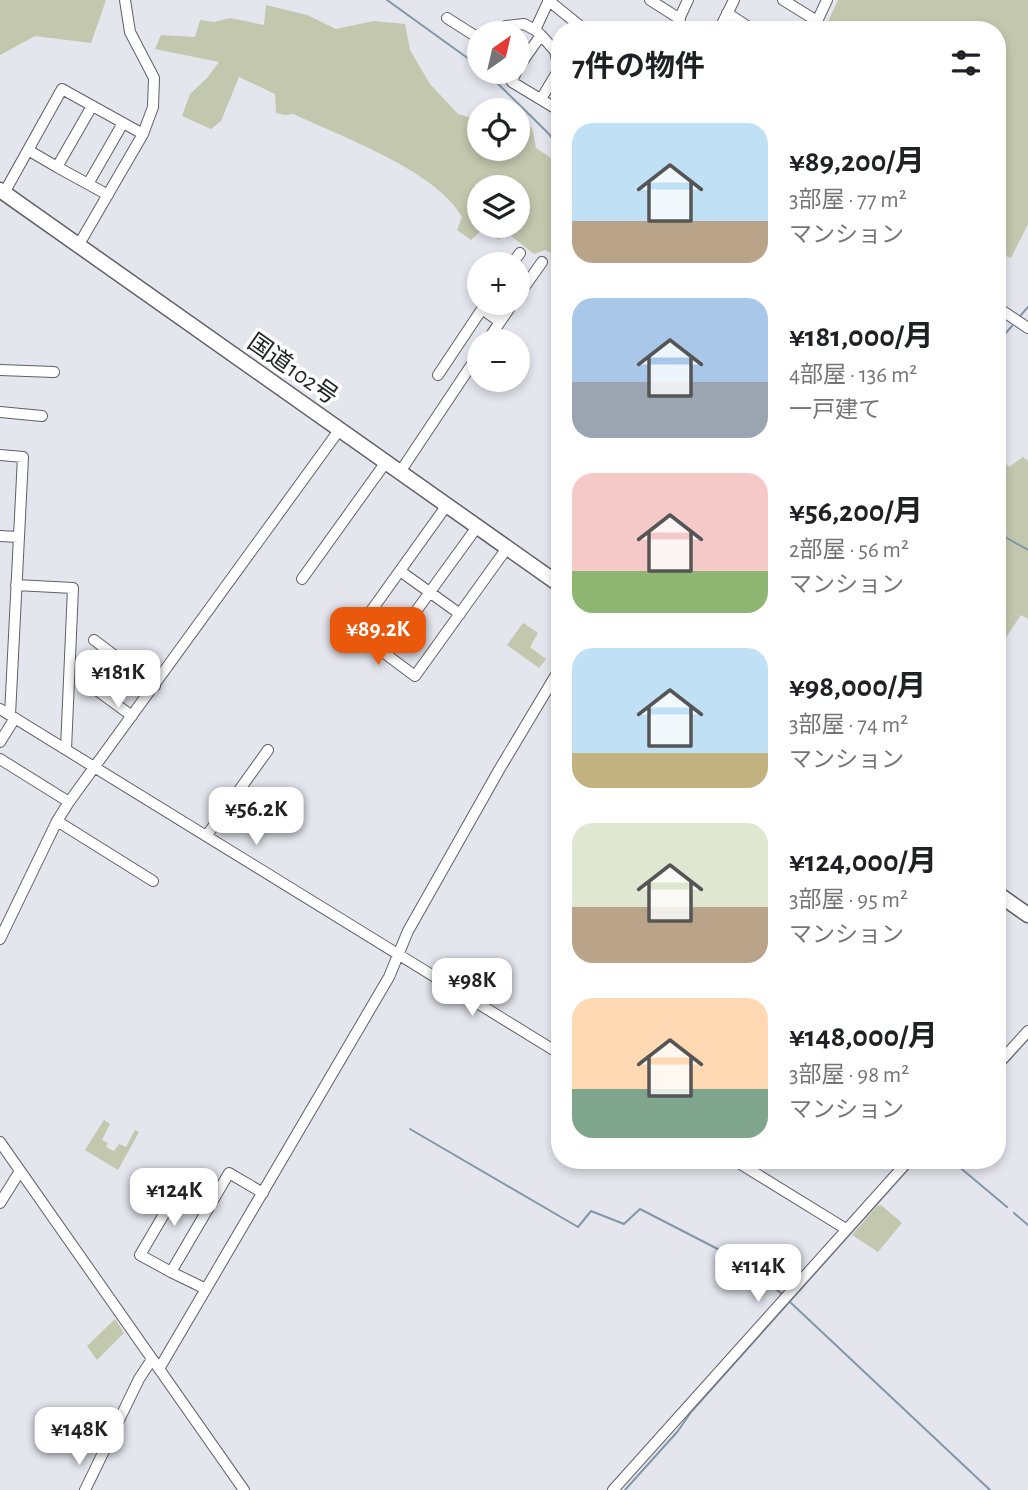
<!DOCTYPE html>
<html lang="ja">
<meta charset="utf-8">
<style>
body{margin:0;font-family:"Alegreya Sans","Noto Sans JP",sans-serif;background:#f6f6f6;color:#202124;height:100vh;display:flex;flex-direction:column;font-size:26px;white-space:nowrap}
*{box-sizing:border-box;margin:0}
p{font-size:23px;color:#757577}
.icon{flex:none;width:38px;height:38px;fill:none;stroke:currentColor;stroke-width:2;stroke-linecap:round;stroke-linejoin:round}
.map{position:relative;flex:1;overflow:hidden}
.details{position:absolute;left:551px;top:21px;width:455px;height:1148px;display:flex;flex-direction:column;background:#fff;border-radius:28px;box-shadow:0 4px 10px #0003}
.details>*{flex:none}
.needle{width:46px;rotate:34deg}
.controls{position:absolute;left:467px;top:21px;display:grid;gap:14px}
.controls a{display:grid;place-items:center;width:63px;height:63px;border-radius:50%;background:#fff;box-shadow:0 4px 10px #0003;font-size:35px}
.price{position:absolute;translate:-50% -60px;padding:0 16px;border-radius:14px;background:#fff;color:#222;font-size:23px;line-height:46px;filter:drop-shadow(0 2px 4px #0008)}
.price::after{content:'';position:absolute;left:50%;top:42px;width:21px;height:16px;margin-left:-10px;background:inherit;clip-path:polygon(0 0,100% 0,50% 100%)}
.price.active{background:#ea580c;color:#fff}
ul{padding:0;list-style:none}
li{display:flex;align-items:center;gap:21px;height:175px;padding:0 21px}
li span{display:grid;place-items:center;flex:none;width:196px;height:140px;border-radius:21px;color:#555}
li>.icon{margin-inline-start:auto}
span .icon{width:84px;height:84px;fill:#fffc;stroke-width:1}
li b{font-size:30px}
h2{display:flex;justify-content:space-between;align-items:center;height:84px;padding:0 21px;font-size:30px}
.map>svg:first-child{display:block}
</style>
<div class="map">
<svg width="1028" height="1490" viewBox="0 0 1028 1490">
<rect width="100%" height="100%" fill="#e4e5ed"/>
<path fill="#c3c7ad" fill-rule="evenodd" d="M0,0H106L91,43L35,36L0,55Z
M838,0H1028V224L1011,258L998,253V30H824Z
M266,5L307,15L336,29L374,21L405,24L410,50L430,84L458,114L479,120L480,149H518V119L532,128L536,148L560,164V263L553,254L545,250L534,254L506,232L499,240L481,231L471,240L457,230L462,217C437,171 340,136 293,114L285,115L276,113L275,94L239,77L221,121L211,129L182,116L190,94L207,78L219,62L155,49L161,35L195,37L200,20L214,22L230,18L264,25ZM480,187H518V226H480Z
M998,454L1009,467L1023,457L1028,461V619L1021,615L998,649Z
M523,623L538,633L530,647L546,659L539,668L507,645Z
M104,1120L110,1124L102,1140L108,1143L106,1147L114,1151L119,1144L126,1147L135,1130L139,1132L118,1170L85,1150Z
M881,1205L902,1223L878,1252L852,1235L877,1206Z
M115,1319L124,1333L97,1360L87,1346Z"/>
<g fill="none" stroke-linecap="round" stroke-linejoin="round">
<path stroke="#8298a8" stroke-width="2" d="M387,0L480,67
M486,72L549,134L560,150
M1021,315L1028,307
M998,342L1012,326
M998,533L1028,550
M998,1072L1027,1040
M410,1129L578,1227L591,1211L624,1224L640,1209L741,1261L782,1294
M951,1160L1007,1207
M1014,1213L1028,1225
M790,1302L990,1490
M625,1490L678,1431L691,1412L916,1160"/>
<g stroke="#606167" stroke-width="12">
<path id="minor" d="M548,0L585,30
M650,0L680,19
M783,0L817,21
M727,13L753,30
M447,18L480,39
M678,23L688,30
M674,30L688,0
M719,30L734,0
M813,30L827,0
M501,33L506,26L524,24L535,30
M541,35L555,51L559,69L541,99
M518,68L541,35L535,30L549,0
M516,72L512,82L560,111
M28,150L57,167L92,106
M57,167L88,184L123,123
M88,184L108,195
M4,193L62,89L143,134
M78,246L143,134L153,107L154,78L130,32L125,0
M512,264L520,253
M518,296L542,262
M998,308L1028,328
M482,309L500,322
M487,341L513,303
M0,370L54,372
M438,375L486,303
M0,412L42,416
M0,455L23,457L10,715
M400,472L480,352
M447,505L356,632L415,676L507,548
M0,536L18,537
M400,571L460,614
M302,579L386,462
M16,585L73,588L66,749
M94,640L155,686
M385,654L477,527
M91,686L132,716
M0,709L560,1054
M0,742L15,718
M0,759L69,802
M57,821L153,881
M207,835L268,750
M0,939L57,821L69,802L340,429
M998,1064L1028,1031
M0,1142L244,1490
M734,1160L846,1229
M0,1203L20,1171
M171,1272L140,1255L180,1187L211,1204
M206,1289L171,1272L229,1173L263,1193
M159,1369L389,977L408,931L499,770L560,668
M85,1490L139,1379L152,1359
M613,1490L909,1160"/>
</g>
<g stroke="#606167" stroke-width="17">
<path id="highway" d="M0,190L560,585
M998,894L1028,915"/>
</g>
<use href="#minor" stroke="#fff" stroke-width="10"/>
<use href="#highway" stroke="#fff" stroke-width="14"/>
</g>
<g text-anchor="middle" stroke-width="7" stroke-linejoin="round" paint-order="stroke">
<g font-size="24" fill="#232426" stroke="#fff">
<text transform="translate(293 369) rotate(35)" y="8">国道102号</text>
</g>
</g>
</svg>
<div class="controls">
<a><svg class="needle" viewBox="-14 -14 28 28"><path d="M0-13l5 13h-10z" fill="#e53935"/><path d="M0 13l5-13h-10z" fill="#757577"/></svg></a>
<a><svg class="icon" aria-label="locate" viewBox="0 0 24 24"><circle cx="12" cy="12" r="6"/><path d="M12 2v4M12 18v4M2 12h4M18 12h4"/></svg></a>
<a><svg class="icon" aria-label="layers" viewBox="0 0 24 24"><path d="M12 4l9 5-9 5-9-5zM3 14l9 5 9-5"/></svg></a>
<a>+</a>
<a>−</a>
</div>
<b class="price active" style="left:378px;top:667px">¥89.2K</b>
<b class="price" style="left:118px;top:710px">¥181K</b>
<b class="price" style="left:256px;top:847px">¥56.2K</b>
<b class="price" style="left:472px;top:1018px">¥98K</b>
<b class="price" style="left:174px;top:1228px">¥124K</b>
<b class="price" style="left:758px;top:1304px">¥114K</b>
<b class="price" style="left:79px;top:1467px">¥148K</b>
<section class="details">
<h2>7件の物件<svg class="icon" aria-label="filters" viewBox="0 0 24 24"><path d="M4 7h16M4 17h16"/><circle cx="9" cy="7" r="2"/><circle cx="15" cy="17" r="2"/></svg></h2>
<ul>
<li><span style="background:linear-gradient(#bfe0f5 70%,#b9a48a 0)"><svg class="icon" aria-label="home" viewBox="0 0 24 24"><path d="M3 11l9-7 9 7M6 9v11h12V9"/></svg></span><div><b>¥89,200/月</b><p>3部屋 · 77 m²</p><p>マンション</p></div></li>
<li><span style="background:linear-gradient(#a9c7e8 60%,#9aa5b1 0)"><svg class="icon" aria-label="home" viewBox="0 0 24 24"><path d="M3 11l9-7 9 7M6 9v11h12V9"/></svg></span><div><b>¥181,000/月</b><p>4部屋 · 136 m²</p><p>一戸建て</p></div></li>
<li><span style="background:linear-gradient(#f6c9c9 70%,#8fb573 0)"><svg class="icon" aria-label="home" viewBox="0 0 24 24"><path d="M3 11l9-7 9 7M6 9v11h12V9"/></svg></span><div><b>¥56,200/月</b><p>2部屋 · 56 m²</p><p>マンション</p></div></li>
<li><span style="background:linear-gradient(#bfe0f5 75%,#c2b280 0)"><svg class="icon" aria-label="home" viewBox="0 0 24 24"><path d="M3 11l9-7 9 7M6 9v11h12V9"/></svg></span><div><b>¥98,000/月</b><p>3部屋 · 74 m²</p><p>マンション</p></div></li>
<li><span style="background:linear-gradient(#dfe7d0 60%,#b9a48a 0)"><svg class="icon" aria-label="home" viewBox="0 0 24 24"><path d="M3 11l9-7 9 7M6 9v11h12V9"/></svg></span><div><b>¥124,000/月</b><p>3部屋 · 95 m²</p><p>マンション</p></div></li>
<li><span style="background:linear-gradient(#ffd9b3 65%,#7fa58c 0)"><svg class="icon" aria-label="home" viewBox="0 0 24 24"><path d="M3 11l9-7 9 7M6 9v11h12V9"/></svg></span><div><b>¥148,000/月</b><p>3部屋 · 98 m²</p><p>マンション</p></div></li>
</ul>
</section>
</div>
